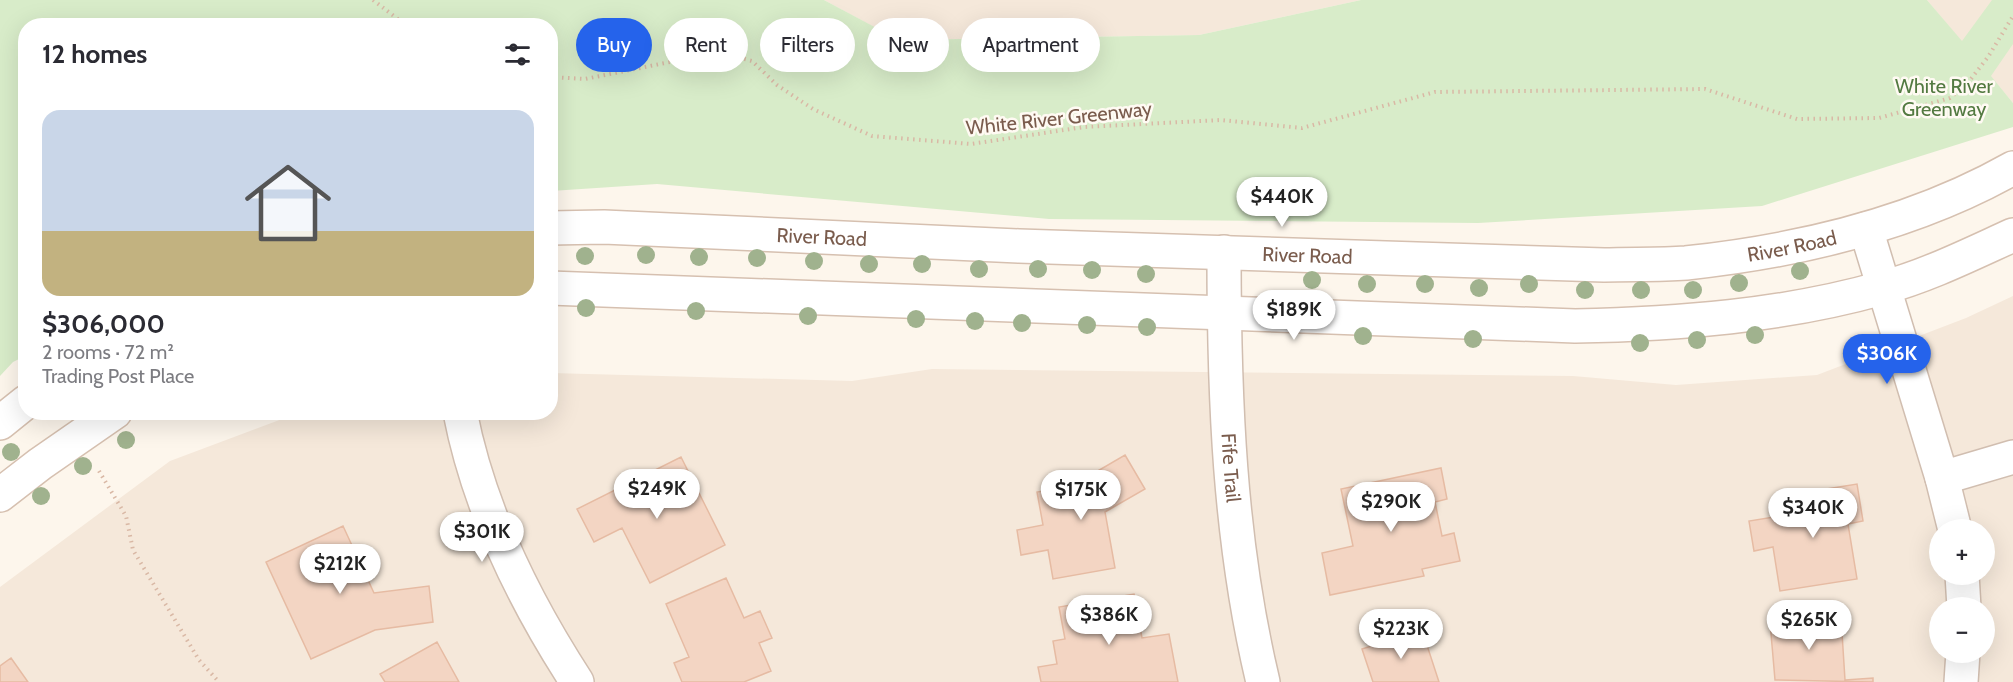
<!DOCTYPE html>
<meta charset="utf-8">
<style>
body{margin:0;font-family:Cabin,sans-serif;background:#f7f7f7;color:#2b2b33;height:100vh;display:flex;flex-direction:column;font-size:22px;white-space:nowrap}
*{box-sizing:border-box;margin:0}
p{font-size:20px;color:#7c7c81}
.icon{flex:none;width:33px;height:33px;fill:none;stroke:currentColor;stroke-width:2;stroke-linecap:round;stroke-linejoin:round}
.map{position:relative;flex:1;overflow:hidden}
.side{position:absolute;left:18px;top:18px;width:540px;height:402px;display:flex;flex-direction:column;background:#fff;border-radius:24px;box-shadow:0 6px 24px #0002}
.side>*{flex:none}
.banner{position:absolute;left:576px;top:18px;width:570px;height:54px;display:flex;gap:12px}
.controls{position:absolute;left:1929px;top:519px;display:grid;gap:12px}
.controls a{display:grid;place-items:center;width:66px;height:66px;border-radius:50%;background:#fff;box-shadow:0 6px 24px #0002;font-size:30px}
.price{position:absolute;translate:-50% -51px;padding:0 14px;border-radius:21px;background:#fff;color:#222;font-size:20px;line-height:39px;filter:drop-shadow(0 2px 3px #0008)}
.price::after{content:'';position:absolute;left:50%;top:36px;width:18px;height:14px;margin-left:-9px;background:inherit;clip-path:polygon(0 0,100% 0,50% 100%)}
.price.active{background:#2563eb;color:#fff}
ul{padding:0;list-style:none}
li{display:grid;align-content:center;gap:12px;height:318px;padding:0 24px}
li+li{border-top:2px solid #e1e1e2}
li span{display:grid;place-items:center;height:186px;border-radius:18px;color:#555}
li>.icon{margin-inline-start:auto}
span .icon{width:108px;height:108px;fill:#fffc;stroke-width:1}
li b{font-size:26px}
h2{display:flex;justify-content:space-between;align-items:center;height:72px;padding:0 24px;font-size:26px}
.chip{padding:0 21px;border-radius:27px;background:#fff;box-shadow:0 6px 24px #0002;font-size:21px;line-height:54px}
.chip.active{background:#2563eb;color:#fff}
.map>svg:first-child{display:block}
</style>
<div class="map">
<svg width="2013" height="682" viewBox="0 0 2013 682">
<rect width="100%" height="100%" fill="#fdf6ec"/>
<path fill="#f5e8da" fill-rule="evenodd" d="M824,0H1361L1199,35L898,40Z
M1927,0H2013V103Z
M2013,296V682H0V587L170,461L298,413L550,412L551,373L852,381L932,369L1573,376L1676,385L1817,375L1966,318ZM1940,530H1984V574H1940ZM1940,608H1984V652H1940Z"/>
<path fill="#d8ecc9" d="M0,0H824L899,40L1199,35L1361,0H1927L1962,41L1992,0H2013V44L1991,76L2013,103V127L1762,206L1478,223L1049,219L657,184L551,191L550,26H26L25,356L13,362L0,376Z"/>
<path fill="#f3d5c3" stroke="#e6bba3" stroke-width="1.5" d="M1125,455L1145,489L1105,512L1115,568L1053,579L1048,550L1021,555L1017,530L1043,525L1037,492L1072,486Z
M681,457L725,545L650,583L622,528L594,542L577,509Z
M1441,468L1447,499L1435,502L1442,536L1454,533L1460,561L1422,569L1424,576L1330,595L1322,553L1353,546L1341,489Z
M1857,484L1863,521L1848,524L1857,579L1780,591L1773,547L1754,551L1749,521L1804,512L1802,493Z
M343,526L374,593L429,586L433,622L375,630L311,659L266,562Z
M726,578L744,618L760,611L772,638L759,643L771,671L744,682H682L674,663L689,657L666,604Z
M1134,594L1142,638L1169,634L1178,682H1041L1038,667L1057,664L1053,641L1065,639L1059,607Z
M1841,617L1845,680L1873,678V682L1775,680L1770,622Z
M1422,630L1439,682H1373L1362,649Z
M437,642L459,682H385L380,674Z
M11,658L28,682H0V666Z"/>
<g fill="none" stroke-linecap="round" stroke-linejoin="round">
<g stroke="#d1beb0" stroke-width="36">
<g id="street">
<path d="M1866,229L1942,478L1955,530"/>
<path id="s1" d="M1224,252C1224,397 1229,540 1263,682"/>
<path d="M460,412C479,510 523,599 577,682"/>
<path d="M1942,478L2013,457"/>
<path d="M1962,574L1964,608"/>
<path d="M1961,682L1963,652"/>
</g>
</g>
<g stroke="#d6c0b0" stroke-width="36">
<g id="secondary">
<path id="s2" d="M550,228L604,227L1019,246L1604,265C1631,264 1659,265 1686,263C1799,251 1914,224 2013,168"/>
<path d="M550,288L1575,326C1678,324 1783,316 1882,288C1927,276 1971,254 2013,235"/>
<path d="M0,423L26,402"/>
<path d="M0,495L40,464L115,412"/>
</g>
</g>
<path stroke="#d9b8a5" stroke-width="4" stroke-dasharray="1.5 4.5" stroke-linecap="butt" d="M373,0L407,26
M550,77L585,79L720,52L752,61L777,85L813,109L872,136L971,144L1084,127L1221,120L1302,128L1435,92L1705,89L1797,119L1879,118L1950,98L1967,84L1988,57L2013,16
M99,471L126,516L133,550L199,660L219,682"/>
<use href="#street" stroke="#fff" stroke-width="33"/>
<use href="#secondary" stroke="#fff" stroke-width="33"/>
</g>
<g fill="#a0b28e">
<circle cx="646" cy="255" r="9"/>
<circle cx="585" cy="256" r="9"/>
<circle cx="699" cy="257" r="9"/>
<circle cx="757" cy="258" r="9"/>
<circle cx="814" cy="261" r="9"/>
<circle cx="869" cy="264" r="9"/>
<circle cx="922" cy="264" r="9"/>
<circle cx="979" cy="269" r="9"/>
<circle cx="1038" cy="269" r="9"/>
<circle cx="1092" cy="270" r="9"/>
<circle cx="1800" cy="271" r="9"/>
<circle cx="1146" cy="274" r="9"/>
<circle cx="1312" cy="280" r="9"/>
<circle cx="1739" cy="283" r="9"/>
<circle cx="1367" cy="284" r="9"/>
<circle cx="1425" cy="284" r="9"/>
<circle cx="1529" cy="284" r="9"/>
<circle cx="1479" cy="288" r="9"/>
<circle cx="1585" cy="290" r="9"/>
<circle cx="1641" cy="290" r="9"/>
<circle cx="1693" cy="290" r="9"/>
<circle cx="586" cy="308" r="9"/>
<circle cx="696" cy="311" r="9"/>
<circle cx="808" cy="316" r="9"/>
<circle cx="916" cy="319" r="9"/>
<circle cx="975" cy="321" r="9"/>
<circle cx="1022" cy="323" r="9"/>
<circle cx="1087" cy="325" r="9"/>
<circle cx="1147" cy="327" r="9"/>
<circle cx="1755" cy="335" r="9"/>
<circle cx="1363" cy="336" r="9"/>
<circle cx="1473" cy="339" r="9"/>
<circle cx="1697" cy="340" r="9"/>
<circle cx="1640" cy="343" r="9"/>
<circle cx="126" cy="440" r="9"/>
<circle cx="11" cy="452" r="9"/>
<circle cx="83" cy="466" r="9"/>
<circle cx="41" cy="496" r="9"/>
</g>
<g text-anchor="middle" stroke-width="5" stroke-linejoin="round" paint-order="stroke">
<g font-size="20" fill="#537a41" stroke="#fffaf3">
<text x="1944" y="93">White River<tspan x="1944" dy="23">Greenway</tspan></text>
</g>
<g font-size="20" fill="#7a5c4d" stroke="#fffaf3">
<text transform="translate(1059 118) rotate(-6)" y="7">White River Greenway</text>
<text dy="7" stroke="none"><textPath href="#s2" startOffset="272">River Road</textPath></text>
<text dy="7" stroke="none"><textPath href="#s2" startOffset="1244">River Road</textPath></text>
<text dy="7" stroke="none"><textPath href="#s2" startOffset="758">River Road</textPath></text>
<text dy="7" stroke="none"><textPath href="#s1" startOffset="216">Fife Trail</textPath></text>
</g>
</g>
</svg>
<div class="controls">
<a>+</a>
<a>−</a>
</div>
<b class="price" style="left:1282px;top:228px">$440K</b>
<b class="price" style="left:1294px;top:341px">$189K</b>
<b class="price active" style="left:1887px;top:385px">$306K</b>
<b class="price" style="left:657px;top:520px">$249K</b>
<b class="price" style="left:1081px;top:521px">$175K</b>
<b class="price" style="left:1391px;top:533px">$290K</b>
<b class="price" style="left:1813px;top:539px">$340K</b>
<b class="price" style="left:482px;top:563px">$301K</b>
<b class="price" style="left:340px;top:595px">$212K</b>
<b class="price" style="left:1109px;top:646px">$386K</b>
<b class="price" style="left:1809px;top:651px">$265K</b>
<b class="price" style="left:1401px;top:660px">$223K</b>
<div class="banner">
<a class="chip active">Buy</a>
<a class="chip">Rent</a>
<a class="chip">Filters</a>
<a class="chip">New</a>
<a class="chip">Apartment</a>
</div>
<section class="side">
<h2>12 homes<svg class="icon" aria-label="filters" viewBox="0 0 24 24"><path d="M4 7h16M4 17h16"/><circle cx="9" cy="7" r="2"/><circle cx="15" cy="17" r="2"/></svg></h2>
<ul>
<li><span style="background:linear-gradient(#c9d6e8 65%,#c2b280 0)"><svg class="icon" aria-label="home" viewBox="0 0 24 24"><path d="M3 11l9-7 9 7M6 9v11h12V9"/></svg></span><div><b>$306,000</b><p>2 rooms · 72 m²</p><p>Trading Post Place</p></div></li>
</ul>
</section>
</div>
